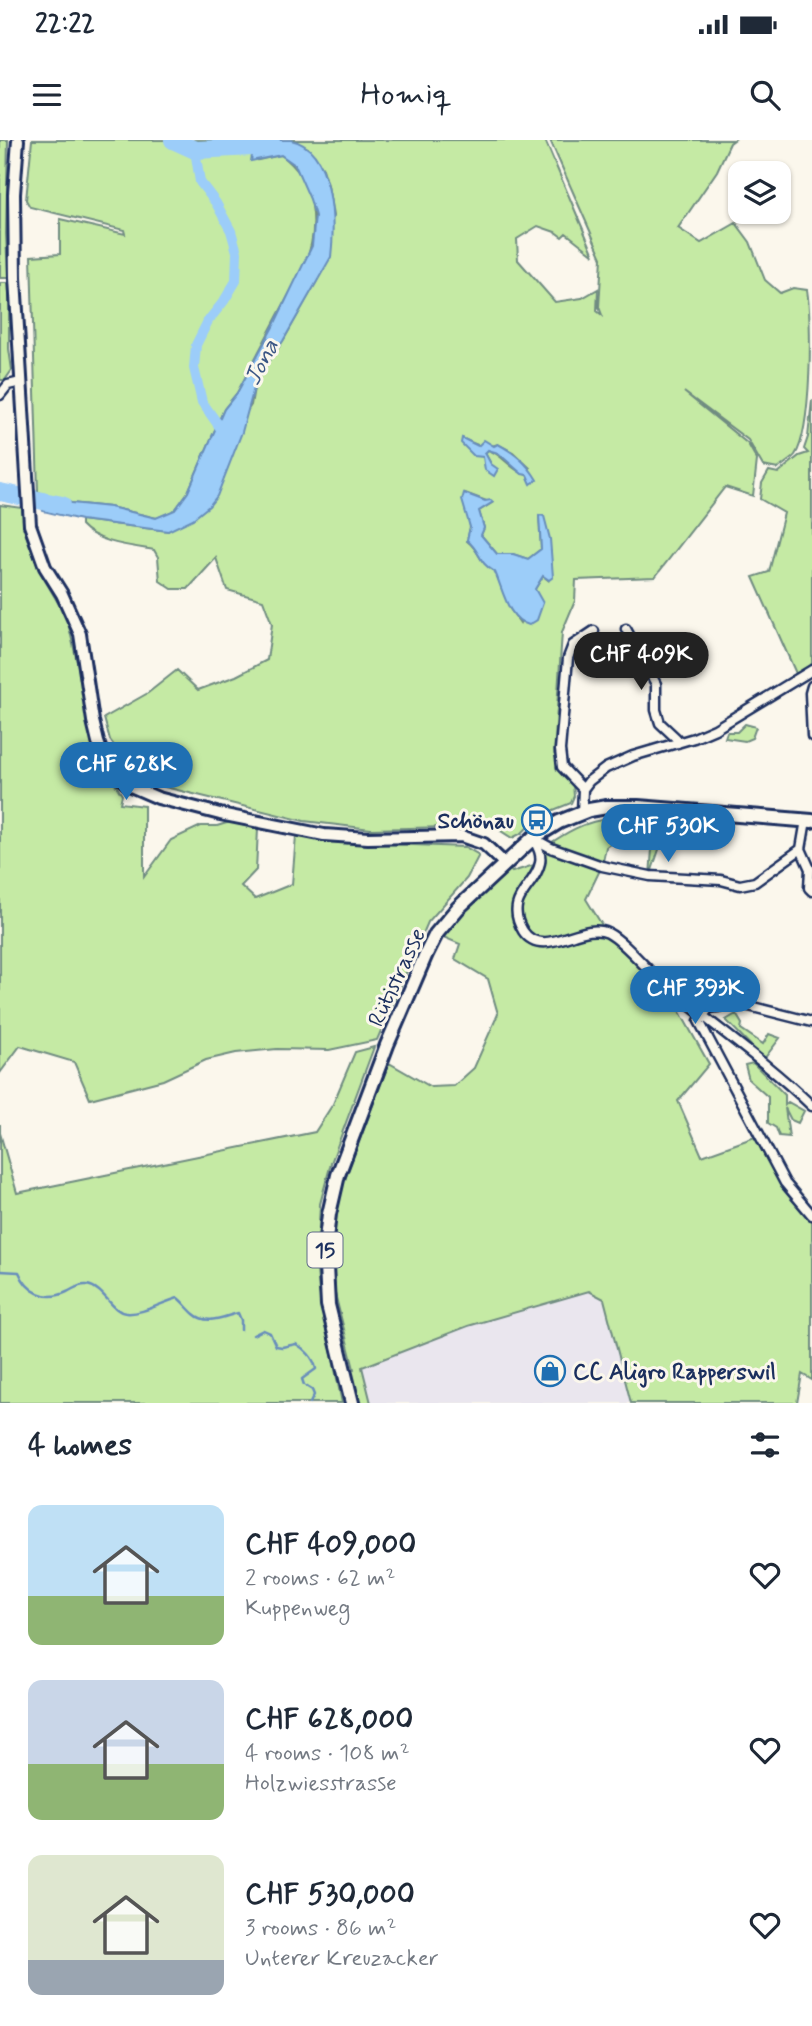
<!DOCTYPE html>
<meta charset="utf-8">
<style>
body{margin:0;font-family:Mynerve,sans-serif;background:#f2f2f3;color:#1f2937;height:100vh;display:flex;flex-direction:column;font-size:26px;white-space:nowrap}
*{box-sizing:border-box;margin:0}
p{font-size:23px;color:#747a83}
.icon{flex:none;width:38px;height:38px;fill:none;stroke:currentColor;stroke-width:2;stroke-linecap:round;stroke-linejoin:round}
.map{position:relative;height:1263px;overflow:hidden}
.details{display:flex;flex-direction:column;background:#fff;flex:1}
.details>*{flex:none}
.fabs{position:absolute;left:728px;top:21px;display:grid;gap:14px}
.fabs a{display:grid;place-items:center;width:63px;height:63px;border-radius:14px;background:#fff;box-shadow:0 2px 5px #0004;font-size:35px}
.price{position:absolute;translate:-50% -60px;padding:0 16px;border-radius:24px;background:#1f6fb2;color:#fff;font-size:23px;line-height:46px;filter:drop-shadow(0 2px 4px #0008)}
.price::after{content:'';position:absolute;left:50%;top:42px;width:21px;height:16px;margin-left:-10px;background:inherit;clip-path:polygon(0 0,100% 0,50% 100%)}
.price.current{background:#222;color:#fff}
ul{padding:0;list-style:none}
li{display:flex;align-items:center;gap:21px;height:175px;padding:0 28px}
li span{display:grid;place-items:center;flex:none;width:196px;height:140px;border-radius:14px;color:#555}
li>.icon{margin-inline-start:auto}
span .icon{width:84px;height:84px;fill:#fffc;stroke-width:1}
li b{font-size:30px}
h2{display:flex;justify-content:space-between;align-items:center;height:84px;padding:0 28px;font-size:30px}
.status{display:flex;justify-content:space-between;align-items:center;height:49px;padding:0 35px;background:#fff;direction:ltr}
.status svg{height:19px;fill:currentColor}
header{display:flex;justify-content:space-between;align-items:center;height:91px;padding:0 28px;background:#fff;font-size:32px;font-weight:600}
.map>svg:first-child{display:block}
</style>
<div class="status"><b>22:22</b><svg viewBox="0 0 49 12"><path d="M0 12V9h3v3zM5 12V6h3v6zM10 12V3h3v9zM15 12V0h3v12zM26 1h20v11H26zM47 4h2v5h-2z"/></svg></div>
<header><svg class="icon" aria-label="menu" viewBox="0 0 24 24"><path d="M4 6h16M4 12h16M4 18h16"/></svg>Homiq<svg class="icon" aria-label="search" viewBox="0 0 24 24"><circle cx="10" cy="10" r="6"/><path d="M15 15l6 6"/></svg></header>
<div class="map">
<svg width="812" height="1263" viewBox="0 0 812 1263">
<rect width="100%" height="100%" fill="#fbf7ec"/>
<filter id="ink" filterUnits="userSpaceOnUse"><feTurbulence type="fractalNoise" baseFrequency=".0143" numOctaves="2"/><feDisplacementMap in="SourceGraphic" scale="14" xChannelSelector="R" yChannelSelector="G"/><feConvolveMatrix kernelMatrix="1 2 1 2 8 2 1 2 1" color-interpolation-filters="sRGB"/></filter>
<g filter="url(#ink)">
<path fill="#eae6ee" d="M589,1151L604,1159L631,1263H362L355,1229L468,1186Z"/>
<path fill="#c5eaa4" stroke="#708c81" stroke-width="2" fill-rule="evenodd" d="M0,0H8L6,94L8,138H0Z
M32,0H247L258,20L281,15C316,40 320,86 305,124L237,253L224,269L188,352L175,370L157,378L110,367L71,363L38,352L31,116L60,114V79L125,94L124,90L30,67L26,60Z
M291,0H545L594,115L566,93L562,97L555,92L538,86L517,99L518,120L555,162L582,158L598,149L597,171L602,175L599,167L602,118L550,0H734L730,3L717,31L678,88L701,103L736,83L750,102L765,140L780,153L793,148L807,150C812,179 812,290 795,315C791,320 783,324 778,329L763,326L748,300L684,252L748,304L757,320L753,356L725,347L655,437L576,440L575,461L562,492L554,614L562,627L557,629L573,645L574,656L571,663L546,673L543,669L536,673L537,678L522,693L512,698L496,688L486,686L371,689L304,681L165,647L131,629L110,600L104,578L148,553L177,530L198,550L236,536L267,520L272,484L263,460L227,450L216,418L188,449H172L160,441L158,417L154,410C130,406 97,403 81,385V380L168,391L251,265L254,248L263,229L283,201L317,141L333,76L328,45L323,29L308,8ZM462,298C474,304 485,310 498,304L513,312L530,328L527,335C511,331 503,314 488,310L485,313L491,324ZM465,353L492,363L479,371L484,388L481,395L497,414H513L528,419L541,409L539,376L548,440L543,436L535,449L520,483L510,469L495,431C477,422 482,413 467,401L470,387Z
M0,143H9V209L12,230L5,240H0Z
M812,260V530L798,538L753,437L769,432L784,373L760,359L762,343L769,331L778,333L799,316L808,313L804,309L808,297Z
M0,365L22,368L26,395L39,430L67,478L78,526L94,611L122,655L120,663L144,666V737L171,700L201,686H217L230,682L258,689L256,730L241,746L255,759L292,744L296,696L336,702L465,707L479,715L467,738L428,782L377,900L329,910L277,909L236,913L206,920L163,940L90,959L74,922L20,906L0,933Z
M745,584L756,587L752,598L745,601L725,598L727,592H737Z
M611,679C631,687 647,683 668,683L650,736L653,696L631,688L606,707L602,726L586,759L607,793L670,854L709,924L678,961L702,1016L755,997L789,1056L812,1081V1240L802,1234L797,1263H631L604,1159L589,1151L468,1186L362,1227L371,1263H360L350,1231L354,1229L331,1138L338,1057L389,923L431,947L454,946L474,928L498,874L488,839L455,819L460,804L436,794L504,723L512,732L540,723L544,725L543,708C564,694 585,680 611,679Z
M736,874L742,884L741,889L763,904L769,894L780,898L764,919L726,880Z
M374,907L331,1023L320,1064L317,1130L319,1151L342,1263H0V984V993L17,1053L315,992L333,964L355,912Z
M753,923L785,955V965L788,962L804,971L798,983L791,980L785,968L789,997L779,996L776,988L768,983V957L749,940L745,925Z"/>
<path fill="#9ccdf9" stroke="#688ebb" stroke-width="2" d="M247,0C261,0 278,0 291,0C334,9 335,83 331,117L283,201L263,229L254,248L242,292L217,356L209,366L193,379L168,391L81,380L43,371L38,352L71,363L110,367L156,378L175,370L188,352L224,269L237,253L275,183L312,106L315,76L310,59L295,25L281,15L251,21L253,10Z
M462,298L478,306L484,300L494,306L498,304C515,313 527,323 537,340L531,344L527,335L522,334L498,313L488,310L485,313L491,324L498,329L494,336L485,330L483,317L474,316L461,303Z
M464,353L485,361L491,360L493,362L479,371L484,388L481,395L497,414H513L528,419L541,409L539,375L544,376L550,399L553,437L549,440L543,436L535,449L543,463L537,480L529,485C508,480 503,450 495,432C477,422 482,413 467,400L470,387L462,360Z"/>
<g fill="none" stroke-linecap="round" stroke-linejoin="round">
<path stroke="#688ebb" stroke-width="2.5" d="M0,1131L19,1132C27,1152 46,1162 67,1152C74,1149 78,1144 87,1145C105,1148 111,1172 126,1173C141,1175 163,1162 178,1158C184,1163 188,1169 194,1174C207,1186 225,1176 238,1173L241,1180V1190
M253,1195L263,1190L270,1193L276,1206L282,1207L296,1204C305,1209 314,1218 316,1229L302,1239L304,1245L312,1250L314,1255L310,1263"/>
<path stroke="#9ccdf9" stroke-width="10" d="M195,10L200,42L216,63L231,91L237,112L236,141L224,161L208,181L196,205L194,228L202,262L224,293"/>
<path stroke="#9ccdf9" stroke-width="18" d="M173,0L195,10L273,6
M0,352L62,365"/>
<g stroke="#1b2f5e" stroke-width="13">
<path id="street" d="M0,255L8,245L21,242
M626,489L656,544V570L660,583L676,598L678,603
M812,546L810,553L812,596
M583,649L562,627L560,610L568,518L573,505L594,491
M582,673L583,649L589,641L606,628L633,616L694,598L715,589L812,530
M806,680L801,709L810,729L809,748L812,751
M533,698C537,706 542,714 540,723C535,748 503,758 523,791C543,821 582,780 608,793C625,802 647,830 663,844C713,885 765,921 812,966
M533,698L551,708L602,726L650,736L721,740L740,745L755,742L801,709
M812,882L741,864L709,868L699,881L785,1043L812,1075"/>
</g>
<g stroke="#1b2f5e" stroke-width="16">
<path id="secondary" d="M18,0L14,54L15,138L30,385L45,427L62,454L80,494L93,581L98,602L104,619L114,632L128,645L158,658L220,674L324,695L368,698L461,696L484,704L504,723"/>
</g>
<g stroke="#1b2f5e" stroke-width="18">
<path id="primary" d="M352,1263L328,1165L325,1107L329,1074L338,1035L387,905L426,814L436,794L458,768L533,698L559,682L589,670L607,667H638L812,681"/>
</g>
<use href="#street" stroke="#fbf7ec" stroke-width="8"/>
<use href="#secondary" stroke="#fbf7ec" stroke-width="10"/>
<use href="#primary" stroke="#fbf7ec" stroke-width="12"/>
</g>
</g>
<defs>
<g id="bus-ring" transform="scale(1.575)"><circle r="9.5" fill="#fbf7ec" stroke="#1f6fb2" stroke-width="1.5"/><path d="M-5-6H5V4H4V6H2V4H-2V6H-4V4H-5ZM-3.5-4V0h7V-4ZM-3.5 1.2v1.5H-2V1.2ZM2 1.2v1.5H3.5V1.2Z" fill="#1f6fb2"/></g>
<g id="shop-ring" transform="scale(1.575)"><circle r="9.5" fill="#fbf7ec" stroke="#1f6fb2" stroke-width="1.5"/><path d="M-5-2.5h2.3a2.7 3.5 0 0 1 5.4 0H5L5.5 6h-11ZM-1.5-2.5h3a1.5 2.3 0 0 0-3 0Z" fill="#1f6fb2"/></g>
</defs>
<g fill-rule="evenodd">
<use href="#bus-ring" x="537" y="680"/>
<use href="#shop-ring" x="550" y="1231"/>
</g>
<g text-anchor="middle" stroke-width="6" stroke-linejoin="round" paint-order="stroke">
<rect fill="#fbf7ec" stroke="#5e6b89" stroke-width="2" x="307.5" y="1092.5" width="35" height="35" rx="5"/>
<g font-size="21" font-weight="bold" fill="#1b2f5e">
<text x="325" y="1117">15</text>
</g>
<g font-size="23" font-weight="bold" fill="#1b2f5e" stroke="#fbf7ec" text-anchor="end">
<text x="514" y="688">Schönau</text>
<text x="573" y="1239" text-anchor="start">CC Aligro Rapperswil</text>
</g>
<g font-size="23" fill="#1b2f5e" stroke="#fbf7ec">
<text transform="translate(396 837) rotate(-65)" y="8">Rütistrasse</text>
</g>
<g font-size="24" font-style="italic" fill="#3b5685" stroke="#fbf7ec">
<text transform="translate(261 222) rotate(-63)" y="8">Jona</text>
</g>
</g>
</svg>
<div class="fabs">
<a><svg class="icon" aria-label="layers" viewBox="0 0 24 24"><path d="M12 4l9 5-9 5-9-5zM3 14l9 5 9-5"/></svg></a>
</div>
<b class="price current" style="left:641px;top:552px">CHF 409K</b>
<b class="price" style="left:126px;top:662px">CHF 628K</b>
<b class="price" style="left:668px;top:724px">CHF 530K</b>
<b class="price" style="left:695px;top:886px">CHF 393K</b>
</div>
<section class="details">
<h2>4 homes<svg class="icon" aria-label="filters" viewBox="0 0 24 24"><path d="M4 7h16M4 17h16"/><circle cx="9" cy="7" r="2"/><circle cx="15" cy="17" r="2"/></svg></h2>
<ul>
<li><span style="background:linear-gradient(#bfe0f5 65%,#8fb573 0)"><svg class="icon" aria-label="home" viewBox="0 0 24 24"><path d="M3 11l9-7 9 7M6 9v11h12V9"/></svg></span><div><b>CHF 409,000</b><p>2 rooms · 62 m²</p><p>Kuppenweg</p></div><svg class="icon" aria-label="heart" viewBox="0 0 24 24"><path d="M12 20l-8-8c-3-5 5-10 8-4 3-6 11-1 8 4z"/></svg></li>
<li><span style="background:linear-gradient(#c9d6e8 60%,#8fb573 0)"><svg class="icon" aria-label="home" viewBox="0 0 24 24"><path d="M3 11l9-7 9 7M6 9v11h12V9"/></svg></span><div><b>CHF 628,000</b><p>4 rooms · 108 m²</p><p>Holzwiesstrasse</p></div><svg class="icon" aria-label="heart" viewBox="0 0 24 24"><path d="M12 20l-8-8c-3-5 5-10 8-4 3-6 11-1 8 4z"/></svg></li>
<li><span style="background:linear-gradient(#dfe7d0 75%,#9aa5b1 0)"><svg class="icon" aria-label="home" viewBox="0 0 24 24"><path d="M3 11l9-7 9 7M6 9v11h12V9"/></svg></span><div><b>CHF 530,000</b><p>3 rooms · 86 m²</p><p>Unterer Kreuzacker</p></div><svg class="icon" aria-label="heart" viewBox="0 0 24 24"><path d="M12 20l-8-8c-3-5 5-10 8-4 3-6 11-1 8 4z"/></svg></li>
</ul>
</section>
